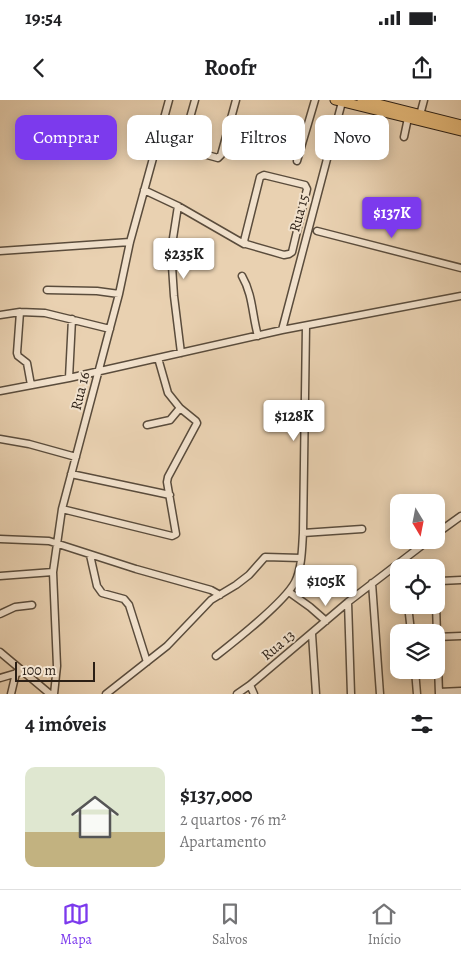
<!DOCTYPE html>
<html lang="pt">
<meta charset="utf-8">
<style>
body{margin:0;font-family:Alegreya,serif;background:#f6f6f6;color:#202124;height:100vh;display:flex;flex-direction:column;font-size:19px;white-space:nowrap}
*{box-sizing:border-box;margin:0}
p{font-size:16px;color:#757577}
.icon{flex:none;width:28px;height:28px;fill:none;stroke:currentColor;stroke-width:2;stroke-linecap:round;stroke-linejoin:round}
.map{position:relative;height:594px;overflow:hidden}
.drawer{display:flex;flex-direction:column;background:#fff;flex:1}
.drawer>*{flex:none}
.hud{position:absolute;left:15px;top:15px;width:431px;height:45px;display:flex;gap:10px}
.needle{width:32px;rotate:170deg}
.buttons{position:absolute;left:390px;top:394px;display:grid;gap:10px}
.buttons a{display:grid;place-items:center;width:55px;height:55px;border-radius:10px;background:#fff;box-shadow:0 2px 12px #0003;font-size:25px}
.scale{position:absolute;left:15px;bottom:12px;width:80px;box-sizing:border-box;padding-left:5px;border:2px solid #2b1f15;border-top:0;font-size:14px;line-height:18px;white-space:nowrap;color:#2b1f15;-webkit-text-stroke:4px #f1e1cc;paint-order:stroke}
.price{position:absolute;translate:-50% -42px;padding:0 11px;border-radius:5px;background:#fff;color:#222;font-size:16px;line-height:32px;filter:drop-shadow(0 1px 2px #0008)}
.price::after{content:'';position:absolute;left:50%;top:30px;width:15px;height:11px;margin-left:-8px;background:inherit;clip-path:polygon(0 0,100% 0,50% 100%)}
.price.on{background:#7c3aed;color:#fff}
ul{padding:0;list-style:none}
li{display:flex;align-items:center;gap:15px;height:125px;padding:0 25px}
li span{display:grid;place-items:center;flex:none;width:140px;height:100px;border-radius:10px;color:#555}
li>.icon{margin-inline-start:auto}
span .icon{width:60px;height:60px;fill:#fffc;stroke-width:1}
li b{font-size:21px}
h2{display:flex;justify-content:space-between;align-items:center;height:60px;padding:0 25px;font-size:21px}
.tag{padding:0 18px;border-radius:10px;background:#fff;box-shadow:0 2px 12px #0003;font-size:18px;line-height:45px}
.tag.on{background:#7c3aed;color:#fff}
.status{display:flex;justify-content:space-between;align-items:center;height:35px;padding:0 25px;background:#fff;direction:ltr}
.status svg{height:14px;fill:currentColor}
header{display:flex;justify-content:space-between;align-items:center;height:65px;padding:0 25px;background:#fff;font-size:22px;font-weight:600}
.tabs{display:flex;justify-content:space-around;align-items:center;height:70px;border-top:1px solid #e0e0e0;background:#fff;font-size:14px;color:#757577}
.tabs a{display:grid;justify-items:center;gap:2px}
.tabs .on{color:#7c3aed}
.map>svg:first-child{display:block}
</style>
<div class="status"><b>19:54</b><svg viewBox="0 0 49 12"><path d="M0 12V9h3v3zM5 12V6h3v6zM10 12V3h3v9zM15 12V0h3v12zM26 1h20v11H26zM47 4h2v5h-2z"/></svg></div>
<header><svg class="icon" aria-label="back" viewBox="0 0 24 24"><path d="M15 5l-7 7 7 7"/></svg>Roofr<svg class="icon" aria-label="share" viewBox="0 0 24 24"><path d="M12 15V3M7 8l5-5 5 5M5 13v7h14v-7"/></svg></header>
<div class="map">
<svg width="461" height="594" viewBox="0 0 461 594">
<rect width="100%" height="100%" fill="#e9d1b1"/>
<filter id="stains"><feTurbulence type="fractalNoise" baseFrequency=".004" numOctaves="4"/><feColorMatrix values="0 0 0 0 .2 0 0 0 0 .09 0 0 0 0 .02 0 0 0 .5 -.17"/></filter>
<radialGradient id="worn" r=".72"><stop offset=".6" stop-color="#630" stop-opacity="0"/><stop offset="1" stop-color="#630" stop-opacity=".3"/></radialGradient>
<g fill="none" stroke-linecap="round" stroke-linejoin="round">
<g stroke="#5a4c3c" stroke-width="9">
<path id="minor" d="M195,0L182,46L185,49L218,58L221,55L236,0
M420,15L424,0
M404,37L408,18
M297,61L315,0
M264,75L305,85L307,89L292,152L289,154L284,155L246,144L244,141L260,77Z
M144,90L178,106L244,144
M178,106L171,151L174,196L181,253
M317,131L461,168
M0,151L130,142
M242,176C253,195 252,215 258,236
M47,190L97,191L119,194
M20,212L17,253L18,256L27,263L31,285
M0,215L20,212L45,213L110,229
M282,230L342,2
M69,278L72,219
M0,291L69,278L282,230L461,196
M147,325L170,320L180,308
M0,339L29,344L76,357
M71,374L170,395
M62,409L172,436L176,434L167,382L168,377L197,323L196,321L180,308L168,293L158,258
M303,433L362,429
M436,434L461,416
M0,439L49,441L136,469L211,490L220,495
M90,455L97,486L102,493L124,499L129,505L147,562
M0,476L53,472
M372,483L380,594
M436,483L440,481L461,480
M289,492L310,507L326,521
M348,502L351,594
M408,505L411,532
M436,505L439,594
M0,514L15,507L32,505
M312,534L316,594
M436,537L461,536
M0,552L50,594
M216,556C235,541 284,503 295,482C302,468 302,448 303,433L306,226
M415,570L417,594
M0,578L24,571
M250,585L254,594
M439,592L461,591
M11,594L16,573
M54,594L57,566L53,472L62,409L119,194L130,142L169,0
M106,594L167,546L211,500L236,485L249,475L265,457L301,458
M237,594L250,585L348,502L429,440"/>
</g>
<g stroke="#2b1f15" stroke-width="11">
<path id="major" d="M335,0L461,31
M362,0L461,25"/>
</g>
<use href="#minor" stroke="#f1e1cc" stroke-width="6"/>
<use href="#major" stroke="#e4b878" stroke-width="9"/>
</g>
<g text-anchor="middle" stroke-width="4" stroke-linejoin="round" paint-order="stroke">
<g font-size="15" fill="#2b1f15" stroke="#f1e1cc">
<text transform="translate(299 113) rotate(-75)" y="5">Rua 15</text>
<text transform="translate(80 291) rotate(-76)" y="5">Rua 16</text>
<text transform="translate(278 545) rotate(-40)" y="5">Rua 13</text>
</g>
</g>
<rect width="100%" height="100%" filter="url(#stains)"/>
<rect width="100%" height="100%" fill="url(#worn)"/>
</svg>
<div class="buttons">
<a><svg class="needle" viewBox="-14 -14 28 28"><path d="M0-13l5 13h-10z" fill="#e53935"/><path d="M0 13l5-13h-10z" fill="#757577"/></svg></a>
<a><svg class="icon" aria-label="locate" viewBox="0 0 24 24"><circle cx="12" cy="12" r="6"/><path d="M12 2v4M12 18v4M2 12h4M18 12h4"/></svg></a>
<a><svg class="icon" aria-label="layers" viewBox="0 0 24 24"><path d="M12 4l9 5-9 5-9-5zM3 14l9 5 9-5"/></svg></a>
</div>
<div class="scale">100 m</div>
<b class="price on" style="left:392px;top:139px">$137K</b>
<b class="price" style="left:184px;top:180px">$235K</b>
<b class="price" style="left:294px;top:342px">$128K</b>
<b class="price" style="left:326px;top:507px">$105K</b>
<div class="hud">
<a class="tag on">Comprar</a>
<a class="tag">Alugar</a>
<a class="tag">Filtros</a>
<a class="tag">Novo</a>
</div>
</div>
<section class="drawer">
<h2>4 imóveis<svg class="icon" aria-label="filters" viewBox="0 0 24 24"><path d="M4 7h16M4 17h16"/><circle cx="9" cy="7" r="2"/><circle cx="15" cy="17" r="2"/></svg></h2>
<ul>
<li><span style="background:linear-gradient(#dfe7d0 65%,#c2b280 0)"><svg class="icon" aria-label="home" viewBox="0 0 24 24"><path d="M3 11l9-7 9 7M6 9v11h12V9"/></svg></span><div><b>$137,000</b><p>2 quartos · 76 m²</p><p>Apartamento</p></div></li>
</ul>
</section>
<nav class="tabs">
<a class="on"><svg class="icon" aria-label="map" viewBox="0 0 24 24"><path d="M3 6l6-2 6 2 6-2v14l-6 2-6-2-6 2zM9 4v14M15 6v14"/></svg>Mapa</a>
<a><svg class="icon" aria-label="saved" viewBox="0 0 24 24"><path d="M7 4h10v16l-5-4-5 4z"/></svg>Salvos</a>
<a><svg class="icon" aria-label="home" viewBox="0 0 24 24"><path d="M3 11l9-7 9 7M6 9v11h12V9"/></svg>Início</a>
</nav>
